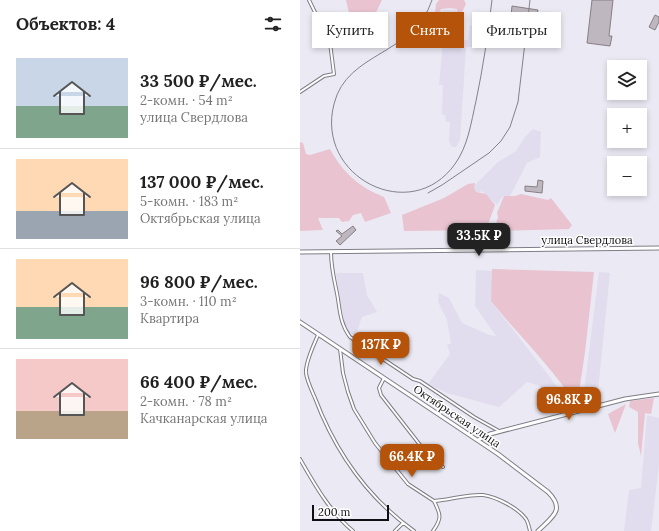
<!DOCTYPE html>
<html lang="ru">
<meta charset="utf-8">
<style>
body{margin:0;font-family:Lora,serif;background:#f2f2f2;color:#222;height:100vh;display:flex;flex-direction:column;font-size:15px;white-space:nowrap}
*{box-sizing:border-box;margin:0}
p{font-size:13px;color:#767676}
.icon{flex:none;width:22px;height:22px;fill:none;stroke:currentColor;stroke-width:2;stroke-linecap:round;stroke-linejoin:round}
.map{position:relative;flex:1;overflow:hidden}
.sheet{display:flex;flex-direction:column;background:#fff;width:300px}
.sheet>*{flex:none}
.banner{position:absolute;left:12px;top:12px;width:287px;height:36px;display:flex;gap:8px}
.buttons{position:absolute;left:307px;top:60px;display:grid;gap:8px}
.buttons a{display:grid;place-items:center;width:40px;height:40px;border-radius:0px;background:#fff;box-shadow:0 2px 6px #0003;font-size:20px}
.scale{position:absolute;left:12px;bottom:10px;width:77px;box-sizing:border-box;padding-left:4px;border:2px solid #0f0e12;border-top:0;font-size:11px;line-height:14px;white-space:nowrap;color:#0f0e12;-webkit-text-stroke:3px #fff;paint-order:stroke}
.price{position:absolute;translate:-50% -34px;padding:0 9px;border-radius:8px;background:#b45309;color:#fff;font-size:13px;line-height:26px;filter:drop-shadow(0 1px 2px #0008)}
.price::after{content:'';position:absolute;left:50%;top:24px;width:12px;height:9px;margin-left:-6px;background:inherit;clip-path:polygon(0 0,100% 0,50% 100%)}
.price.selected{background:#222;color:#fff}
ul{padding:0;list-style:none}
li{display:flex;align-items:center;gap:12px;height:100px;padding:0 16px}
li+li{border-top:1px solid #e0e0e0}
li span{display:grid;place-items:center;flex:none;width:112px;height:80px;border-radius:0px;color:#555}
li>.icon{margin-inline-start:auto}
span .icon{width:48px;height:48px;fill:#fffc;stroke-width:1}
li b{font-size:17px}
h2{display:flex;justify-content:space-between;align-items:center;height:48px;padding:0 16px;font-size:17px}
.tag{padding:0 14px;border-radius:0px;background:#fff;box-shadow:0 2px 6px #0003;font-size:14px;line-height:36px}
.tag.selected{background:#b45309;color:#fff}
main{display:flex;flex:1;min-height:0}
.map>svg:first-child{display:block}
</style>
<main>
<section class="sheet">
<h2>Объектов: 4<svg class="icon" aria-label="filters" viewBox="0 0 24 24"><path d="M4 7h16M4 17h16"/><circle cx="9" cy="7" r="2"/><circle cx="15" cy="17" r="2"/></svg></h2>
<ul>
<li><span style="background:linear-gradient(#c9d6e8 60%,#7fa58c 0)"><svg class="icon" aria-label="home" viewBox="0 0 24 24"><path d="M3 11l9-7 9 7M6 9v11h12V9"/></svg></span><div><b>33 500 ₽/мес.</b><p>2-комн. · 54 m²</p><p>улица Свердлова</p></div></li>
<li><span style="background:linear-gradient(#ffd9b3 65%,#9aa5b1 0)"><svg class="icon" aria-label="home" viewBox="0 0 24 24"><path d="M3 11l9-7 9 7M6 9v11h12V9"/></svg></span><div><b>137 000 ₽/мес.</b><p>5-комн. · 183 m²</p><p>Октябрьская улица</p></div></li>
<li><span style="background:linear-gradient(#ffd9b3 60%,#7fa58c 0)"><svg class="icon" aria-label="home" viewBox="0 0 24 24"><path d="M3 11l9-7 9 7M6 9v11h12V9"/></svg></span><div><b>96 800 ₽/мес.</b><p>3-комн. · 110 m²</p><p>Квартира</p></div></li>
<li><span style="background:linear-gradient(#f6c9c9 65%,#b9a48a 0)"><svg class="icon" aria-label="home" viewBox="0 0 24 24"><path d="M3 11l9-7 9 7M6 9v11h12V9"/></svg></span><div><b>66 400 ₽/мес.</b><p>2-комн. · 78 m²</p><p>Качканарская улица</p></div></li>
</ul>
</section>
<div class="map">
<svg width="359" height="531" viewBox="0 0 359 531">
<rect width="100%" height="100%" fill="#ebe9f3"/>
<path fill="#e1ddee" d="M144,10H157L156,14L161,15L159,40H168L170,25L174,26L172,47H166L160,140L156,147H152L149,141L150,122H146L145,115H142L143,85H139L143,43L129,45L127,41L129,33L132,29L133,24L139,16L140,11Z
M233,129L241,132L240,157L227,163L210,196H203L197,205L182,191L176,194L172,188L198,162L216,151L225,137Z
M176,270L193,271L191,301L269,402L258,411L240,386L227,382L199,407L147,393L128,384L150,354L147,344H151L147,320L138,302L139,293L149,298L162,323L189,335L196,336L175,306Z
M299,272L310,273L297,400H283Z
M36,273H63L67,295L77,312L62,317L56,334H52L46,330L41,309Z
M347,415L359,418V465L351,531H324L329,490L341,488Z"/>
<path fill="#e9c3d0" d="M46,0H82L64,37C52,28 49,14 46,0Z
M139,0H164L166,4L161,14L157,13V9L150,8L141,9L138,15L135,14L136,4Z
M0,142L3,143L6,154L10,155L30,149C43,173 59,187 84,197L91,213L65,222L61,213L53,215L49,221L42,222L39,218H18L23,230L0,231Z
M175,183L174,188L176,192L186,194L195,205L186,230L104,231L102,215L144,198L168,184Z
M221,194L248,200L251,198L272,225L269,229L197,231L196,224L198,217L197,213L204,196H215Z
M192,269L294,272L285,352L277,406C253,368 219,336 191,301Z
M354,398L351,414L345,413L341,456L338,443V412L329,407L330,401Z
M326,404L315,433L308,414Z"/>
<path fill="#bfb7bf" stroke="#867f86" d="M292,0H313L309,36H312L310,46L287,43Z
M212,6L238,10L236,19L211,16Z
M355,15L359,17V22L355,30L349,27Z
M238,180L243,181L242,193L225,191V186L237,187Z
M53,226L56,230L40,245L36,241L42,236L36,231L38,230L42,234Z"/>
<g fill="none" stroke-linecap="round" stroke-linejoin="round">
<g stroke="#7f7d86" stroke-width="4">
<path id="minor" d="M0,92L24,76L34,74L30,43L9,0
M31,252C31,270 35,281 38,299C40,313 41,325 50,337L113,379L120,381L174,417L199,431
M18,335C14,344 5,363 6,373C7,381 12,391 15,398C35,451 68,498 114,531
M40,349L43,373L48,392L54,409L75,443L108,484L134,501C150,500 167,494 183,495C197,497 218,508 226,519C228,522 229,527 230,531
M84,378L79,388L81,395L124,450L143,467
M0,459C15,485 30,512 53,531
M95,531L103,523
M133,531C142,518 141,515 134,501"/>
</g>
<g stroke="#7f7d86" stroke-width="5">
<path id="tertiary" d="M0,322L198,454L248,492C266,510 252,517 238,531
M178,440L190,434L325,399L359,394"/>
</g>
<g stroke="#7f7d86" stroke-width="5">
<path id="secondary" d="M0,252L359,248"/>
</g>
<use href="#minor" stroke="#fff" stroke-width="2"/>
<use href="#tertiary" stroke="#fff" stroke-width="3"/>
<use href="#secondary" stroke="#fff" stroke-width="3"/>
<path stroke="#838189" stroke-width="1" d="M132,0C114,56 47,51 34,104C15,177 111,226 155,164C168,146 171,123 176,101C183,68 188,34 192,0
M128,193L142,185L189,153L201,141L210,127L218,102L230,0"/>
</g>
<g text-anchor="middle" stroke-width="3" stroke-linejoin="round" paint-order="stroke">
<g font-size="11" fill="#0f0e12" stroke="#fff">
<text x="287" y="244">улица Свердлова</text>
<text transform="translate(157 416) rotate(34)" y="4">Октябрьская улица</text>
</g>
</g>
</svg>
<div class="buttons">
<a><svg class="icon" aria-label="layers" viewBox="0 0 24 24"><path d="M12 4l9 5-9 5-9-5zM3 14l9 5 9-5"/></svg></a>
<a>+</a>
<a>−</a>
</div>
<div class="scale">200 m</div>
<b class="price selected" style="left:179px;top:257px">33.5K ₽</b>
<b class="price" style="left:81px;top:366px">137K ₽</b>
<b class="price" style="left:269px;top:421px">96.8K ₽</b>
<b class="price" style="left:112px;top:478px">66.4K ₽</b>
<div class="banner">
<a class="tag">Купить</a>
<a class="tag selected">Снять</a>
<a class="tag">Фильтры</a>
</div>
</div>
</main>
